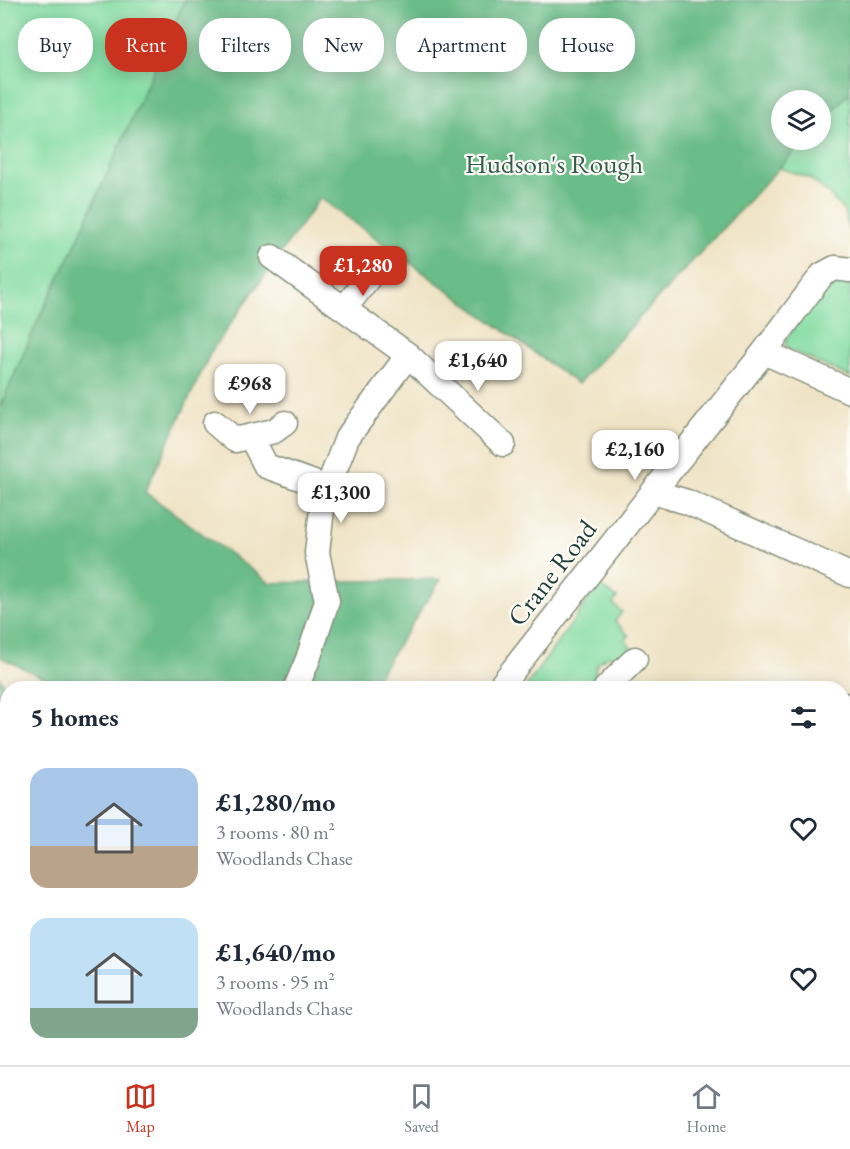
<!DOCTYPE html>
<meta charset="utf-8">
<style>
body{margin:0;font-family:"EB Garamond",serif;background:#f2f2f3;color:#1f2937;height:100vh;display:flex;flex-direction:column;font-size:22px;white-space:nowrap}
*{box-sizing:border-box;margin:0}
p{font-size:20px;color:#747a83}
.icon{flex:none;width:33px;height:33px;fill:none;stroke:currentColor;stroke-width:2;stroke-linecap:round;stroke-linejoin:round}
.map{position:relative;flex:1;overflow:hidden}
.panel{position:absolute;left:0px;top:681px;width:850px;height:384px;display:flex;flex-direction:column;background:#fff;border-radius:24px 24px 0 0;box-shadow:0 3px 15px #0003}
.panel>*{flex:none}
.hud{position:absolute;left:18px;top:18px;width:814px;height:54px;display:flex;gap:12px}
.buttons{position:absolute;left:771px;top:90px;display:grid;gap:12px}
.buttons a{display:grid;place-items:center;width:60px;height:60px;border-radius:50%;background:#fff;box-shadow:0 3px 15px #0003;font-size:30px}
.price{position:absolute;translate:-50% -51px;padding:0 14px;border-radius:12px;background:#fff;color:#222;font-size:20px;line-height:39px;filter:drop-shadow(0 2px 3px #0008)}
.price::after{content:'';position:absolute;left:50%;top:36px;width:18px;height:14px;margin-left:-9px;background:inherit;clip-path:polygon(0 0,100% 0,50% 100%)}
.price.current{background:#c8321e;color:#fff}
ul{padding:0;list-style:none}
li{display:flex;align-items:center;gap:18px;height:150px;padding:0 30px}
li span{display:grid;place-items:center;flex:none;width:168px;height:120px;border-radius:18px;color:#555}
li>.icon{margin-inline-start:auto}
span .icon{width:72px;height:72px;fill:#fffc;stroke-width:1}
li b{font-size:26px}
h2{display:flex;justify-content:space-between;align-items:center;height:72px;padding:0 30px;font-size:26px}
.tag{padding:0 21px;border-radius:24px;background:#fff;box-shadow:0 3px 15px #0003;font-size:21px;line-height:54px}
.tag.current{background:#c8321e;color:#fff}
.dock{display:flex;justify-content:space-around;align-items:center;height:84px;border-top:2px solid #e0e1e3;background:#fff;font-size:16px;color:#747a83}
.dock a{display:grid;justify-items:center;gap:3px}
.dock .current{color:#c8321e}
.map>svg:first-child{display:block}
</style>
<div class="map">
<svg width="850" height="1065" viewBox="0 0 850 1065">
<rect width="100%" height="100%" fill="#fdfcf7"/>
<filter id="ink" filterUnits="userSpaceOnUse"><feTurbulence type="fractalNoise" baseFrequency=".0167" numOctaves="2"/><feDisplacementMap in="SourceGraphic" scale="12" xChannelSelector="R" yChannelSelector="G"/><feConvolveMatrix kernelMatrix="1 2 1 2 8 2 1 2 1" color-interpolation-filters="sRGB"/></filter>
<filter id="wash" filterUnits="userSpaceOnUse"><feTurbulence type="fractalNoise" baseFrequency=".008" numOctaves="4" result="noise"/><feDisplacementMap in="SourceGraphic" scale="24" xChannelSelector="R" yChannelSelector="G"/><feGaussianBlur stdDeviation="1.35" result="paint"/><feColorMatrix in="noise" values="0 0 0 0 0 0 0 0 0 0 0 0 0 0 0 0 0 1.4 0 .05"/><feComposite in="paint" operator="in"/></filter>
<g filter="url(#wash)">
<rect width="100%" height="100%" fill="#efe3c5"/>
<path fill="#83dca2" stroke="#518c6b" stroke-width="1.5" d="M0,0H185L74,248L43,310L0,407Z
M850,92V231H849L844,211L828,193L809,178L779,168L805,140H820L821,123Z
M838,277L850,279V377L790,350L786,346L785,341L819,293Z
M599,585L617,598L613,604L622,612L615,621L629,636L626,639L627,642L632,649C624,656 618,658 607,656C604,659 597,663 596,667C594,674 596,682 594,688H525Z
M0,678L8,692L7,806L0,819Z
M0,946L7,953V1041L0,1039Z
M252,1058H275L277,1065H255Z
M525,1058H556L559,1060L555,1065H532Z"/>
<path fill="#6abc88" stroke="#447c5e" stroke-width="1.5" d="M185,0H850V92L821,123L820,100H782V140H805L578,384L320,198L212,350L145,492L270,583L441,579L370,688H64L0,657V407L43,310L74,248Z"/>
</g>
<g filter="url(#ink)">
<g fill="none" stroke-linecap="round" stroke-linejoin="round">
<g stroke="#87907c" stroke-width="27">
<path id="minor" d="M272,257L408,355L503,444
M344,309L376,268
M764,352L850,391
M215,423L235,440L274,431L285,423
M251,437L266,466L328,488
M653,492L764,352L822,275L835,268L850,270
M296,688L308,659L327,601L317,553L323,500L347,438L408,355
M499,688L653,492L687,502L850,575
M606,688L635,659
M843,713L850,705
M0,832L8,819
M0,937L8,944
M0,1041L8,1045
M516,1058L523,1065
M231,1065L236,1058"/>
</g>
<g stroke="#87907c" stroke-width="33">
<path id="tertiary" d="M843,1006L850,997
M804,1065L808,1058"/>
</g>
<use href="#minor" stroke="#fff" stroke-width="24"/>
<use href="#tertiary" stroke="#fff" stroke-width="30"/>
</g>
</g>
<g text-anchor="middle" stroke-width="4.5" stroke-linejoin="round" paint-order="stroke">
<g font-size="27" fill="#335d4a" stroke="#fdfcf7">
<text x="554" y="173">Hudson's Rough</text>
</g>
<g font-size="27" fill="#1f3d34" stroke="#fdfcf7">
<text transform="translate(552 573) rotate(-52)" y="9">Crane Road</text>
</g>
</g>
</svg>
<div class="buttons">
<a><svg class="icon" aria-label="layers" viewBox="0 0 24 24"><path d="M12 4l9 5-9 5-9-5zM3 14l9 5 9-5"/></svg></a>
</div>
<b class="price current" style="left:363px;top:297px">£1,280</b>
<b class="price" style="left:478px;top:392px">£1,640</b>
<b class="price" style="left:250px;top:415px">£968</b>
<b class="price" style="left:635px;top:481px">£2,160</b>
<b class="price" style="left:341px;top:524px">£1,300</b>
<div class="hud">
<a class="tag">Buy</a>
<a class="tag current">Rent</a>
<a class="tag">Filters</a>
<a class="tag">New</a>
<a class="tag">Apartment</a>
<a class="tag">House</a>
</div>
<section class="panel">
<h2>5 homes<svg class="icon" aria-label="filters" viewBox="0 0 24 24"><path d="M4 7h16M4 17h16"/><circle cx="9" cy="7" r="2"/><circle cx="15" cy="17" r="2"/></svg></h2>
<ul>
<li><span style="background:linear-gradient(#a9c7e8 65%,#b9a48a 0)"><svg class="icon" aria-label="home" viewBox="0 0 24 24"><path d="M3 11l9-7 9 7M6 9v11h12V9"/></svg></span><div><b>£1,280/mo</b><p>3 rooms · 80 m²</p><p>Woodlands Chase</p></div><svg class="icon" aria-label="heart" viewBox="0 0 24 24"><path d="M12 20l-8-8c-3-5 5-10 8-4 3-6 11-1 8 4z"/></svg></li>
<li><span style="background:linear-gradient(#bfe0f5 75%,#7fa58c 0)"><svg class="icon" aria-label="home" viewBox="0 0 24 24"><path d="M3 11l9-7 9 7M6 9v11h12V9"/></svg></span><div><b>£1,640/mo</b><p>3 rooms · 95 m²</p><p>Woodlands Chase</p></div><svg class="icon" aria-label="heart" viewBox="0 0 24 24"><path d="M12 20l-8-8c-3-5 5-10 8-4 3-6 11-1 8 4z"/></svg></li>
</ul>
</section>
</div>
<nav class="dock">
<a class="current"><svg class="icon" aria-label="map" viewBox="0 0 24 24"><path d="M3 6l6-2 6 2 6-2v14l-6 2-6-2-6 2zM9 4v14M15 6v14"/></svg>Map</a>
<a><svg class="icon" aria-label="saved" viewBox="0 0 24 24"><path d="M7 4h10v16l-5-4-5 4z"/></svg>Saved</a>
<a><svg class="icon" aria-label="home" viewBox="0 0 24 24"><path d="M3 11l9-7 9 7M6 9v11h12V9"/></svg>Home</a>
</nav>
